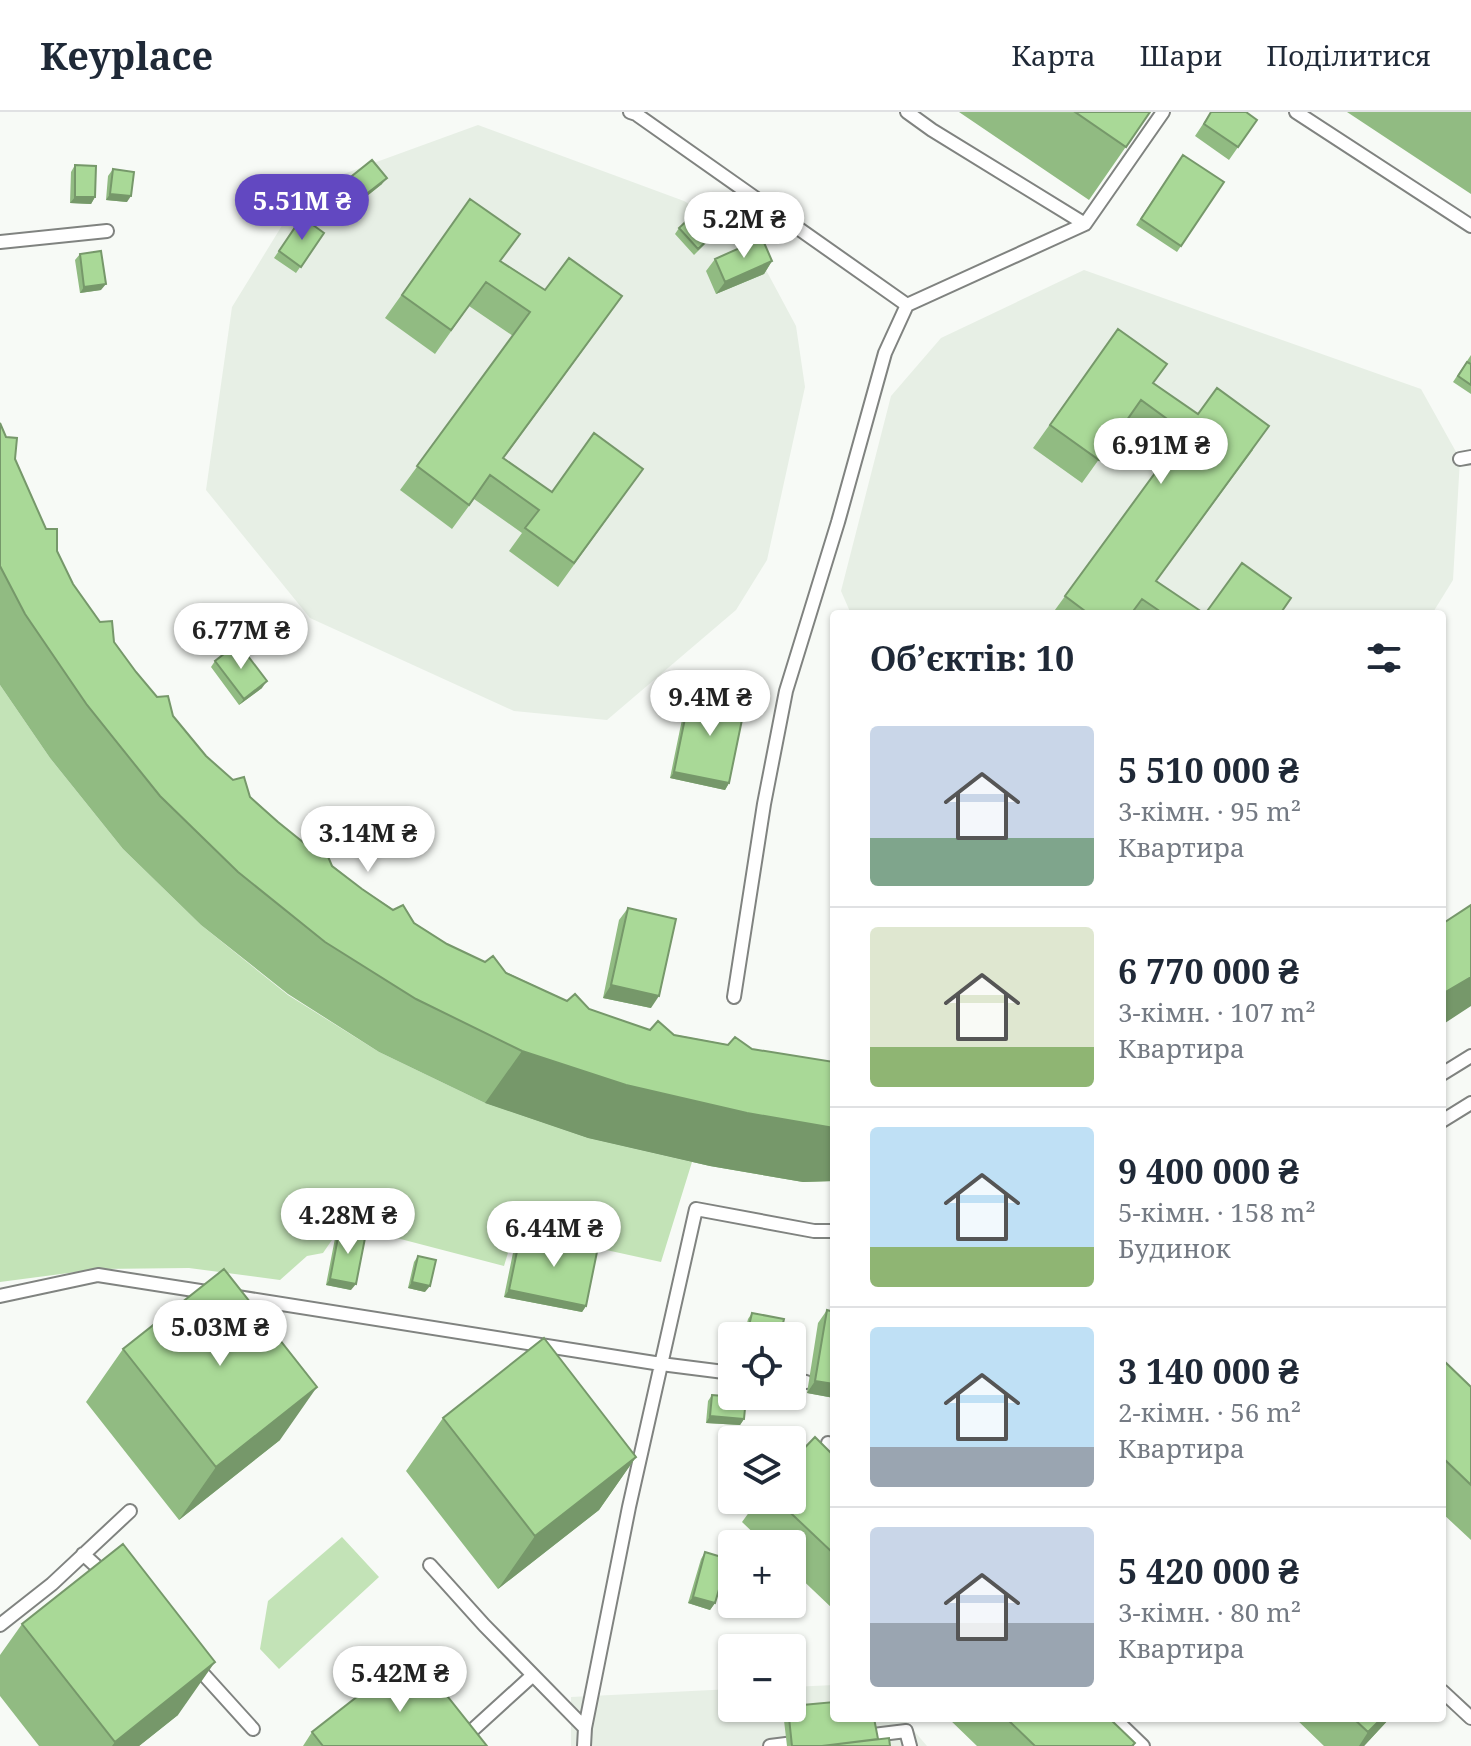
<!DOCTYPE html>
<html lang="uk">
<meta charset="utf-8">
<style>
body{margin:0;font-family:"Noto Serif",serif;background:#f6f6f7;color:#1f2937;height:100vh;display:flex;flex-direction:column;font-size:30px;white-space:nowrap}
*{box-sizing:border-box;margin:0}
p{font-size:26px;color:#747a83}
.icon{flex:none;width:44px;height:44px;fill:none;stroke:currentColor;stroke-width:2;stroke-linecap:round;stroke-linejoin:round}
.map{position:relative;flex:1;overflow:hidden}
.side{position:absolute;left:830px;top:498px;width:616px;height:1112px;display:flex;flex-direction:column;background:#fff;border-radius:8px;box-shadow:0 2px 6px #0004}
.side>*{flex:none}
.fabs{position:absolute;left:718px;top:1210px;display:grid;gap:16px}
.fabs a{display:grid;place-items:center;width:88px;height:88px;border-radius:8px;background:#fff;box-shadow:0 2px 6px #0004;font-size:40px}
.price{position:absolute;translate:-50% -68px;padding:0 18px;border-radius:28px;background:#fff;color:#222;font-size:26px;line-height:52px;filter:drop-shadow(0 2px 4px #0008)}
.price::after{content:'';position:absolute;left:50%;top:48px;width:24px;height:18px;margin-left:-12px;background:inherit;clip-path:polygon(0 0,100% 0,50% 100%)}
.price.current{background:#6248c1;color:#fff}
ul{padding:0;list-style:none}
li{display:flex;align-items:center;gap:24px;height:200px;padding:0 40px}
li+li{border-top:2px solid #e0e1e3}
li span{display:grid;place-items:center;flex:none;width:224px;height:160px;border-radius:8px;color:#555}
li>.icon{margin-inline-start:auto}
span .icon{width:96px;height:96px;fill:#fffc;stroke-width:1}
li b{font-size:34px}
h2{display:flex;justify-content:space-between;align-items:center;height:96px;padding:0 40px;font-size:34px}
header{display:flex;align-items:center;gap:48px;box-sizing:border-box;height:112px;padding:0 40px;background:#fff;border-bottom:2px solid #e0e1e3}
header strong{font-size:38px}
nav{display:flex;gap:44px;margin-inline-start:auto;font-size:28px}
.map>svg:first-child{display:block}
</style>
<header>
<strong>Keyplace</strong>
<nav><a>Карта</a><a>Шари</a><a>Поділитися</a></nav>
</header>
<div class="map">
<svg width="1471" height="1634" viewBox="0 0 1471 1634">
<rect width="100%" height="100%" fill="#f7faf6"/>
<path fill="#e7efe5" d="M478,13L684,89L750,128L796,214L805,275L767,448L736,498L607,608L514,599L310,506L206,378L232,195L305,76Z
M1084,158L1421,277L1460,347L1453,468L1432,502H851L841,479L891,284L941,226Z
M834,1573V1606H903L927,1634H571V1585L732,1577V1596H792V1575Z"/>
<path fill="#c3e3b7" d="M0,573L50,646L123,737L201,813L288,883L379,940L485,991L588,1026L692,1050L661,1150L515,1118L504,1154L343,1112L323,1141L307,1144L280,1168L189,1156L99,1157L0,1170Z
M342,1425L379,1465L279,1557L260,1537L268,1489Z"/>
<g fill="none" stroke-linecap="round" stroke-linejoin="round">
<g stroke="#808380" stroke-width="16">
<path id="service" d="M630,0L636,2L907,193
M907,0L932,18L1085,112
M1296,0L1471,114
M0,130L107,119
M1460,347L1471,345
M734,885L764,692L786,579L838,410L885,241L907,193L1085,112L1163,0
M1442,962L1471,944
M1442,1009L1471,991
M0,1184L98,1163L213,1181
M231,1184L661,1252L732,1261
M792,1268L806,1270
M828,1331L834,1337
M83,1442L107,1464
M430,1453L484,1513L585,1616
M0,1513L52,1472L130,1399
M196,1554L253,1617
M1442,1579L1471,1606
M1114,1606L1143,1634
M865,1624L906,1619L910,1634
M455,1634L533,1563
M584,1634L585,1616L629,1395L696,1097L814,1119H834
M770,1634L802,1630"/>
</g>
<use href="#service" stroke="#fff" stroke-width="12"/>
</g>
<path fill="#91bb82" d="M959,0H1150L1089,88Z
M1211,0L1257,8L1229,48L1195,24Z
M1347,0H1471V82Z
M1183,43L1224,70L1177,140L1136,113Z
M75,53L95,85L91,92L70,91L71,60Z
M113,57L127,90L106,88L108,64Z
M342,72H382L352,96L338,79Z
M470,87L501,149L545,178L605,208L504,346L552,380L643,357L558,475L509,439L522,421L474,387L452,417L400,378L513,224L469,194L435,242L385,206Z
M302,105L324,121L296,161L274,146Z
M679,116L708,129L694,143L675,122Z
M80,142L101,178L80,181L75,148Z
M715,147L772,149L764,162L716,182L706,159Z
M1118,217L1154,271L1198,302L1253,338L1156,469L1205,502H1280H1052L1168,343L1125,311L1082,371L1033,336Z
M1471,243V282L1453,270Z
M0,311L27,377L73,472L136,560L206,644L278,710L362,777L447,832L567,889L650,918L752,937L834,950V1069L803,1070L710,1054L588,1026L485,991L379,940L288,882L201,813L123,737L50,646L0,573Z
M215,549L262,576L239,593L211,555Z
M690,582L729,671L725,678L670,666L686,588Z
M628,796L651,896L603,886L619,808Z
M340,1115L351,1178L326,1173L336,1121Z
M521,1120L586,1194L582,1200L504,1185L516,1126Z
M418,1144L425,1180L408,1176L414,1150Z
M827,1198L834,1286L807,1281L818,1211Z
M752,1201L780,1224H744L748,1207Z
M123,1237L280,1328L179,1408L86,1290Z
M1442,1247L1471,1275V1428L1442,1401Z
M712,1283L744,1307L740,1313L706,1311L708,1289Z
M443,1306L636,1345L599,1398L498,1477L406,1359Z
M834,1344V1498L792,1458V1432H765L742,1410L758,1388H792Z
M705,1440L715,1491L710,1498L688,1491L701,1447Z
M22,1512L178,1603L139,1634H39L0,1584V1543Z
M786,1596H792L878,1627L890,1634H787L783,1600Z
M948,1606H1109L1133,1634H977Z
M1295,1606H1390L1364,1634H1324Z
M312,1620L487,1634H303Z"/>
<path fill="#76986a" d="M387,66L382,72L352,96L356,90Z
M110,82L131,84L127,90L106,88Z
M75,85H95L91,92L70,91Z
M772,149L764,162L716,182L725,170Z
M106,172L101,178L80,181L84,175Z
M267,569L262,576L239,593L244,587Z
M674,660L729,671L725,678L670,666Z
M1471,865V894L1442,913V882Z
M611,873L659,884L651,896L603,886Z
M522,939L834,1016V1069L803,1070L710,1054L588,1026L485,991Z
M330,1167L356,1172L351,1178L326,1173Z
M412,1170L430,1174L425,1180L408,1176Z
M509,1178L586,1194L582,1200L504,1185Z
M748,1218L779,1224H744Z
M815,1269L834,1272V1286L807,1281Z
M317,1275L280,1328L179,1408L216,1355Z
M710,1304L744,1307L740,1313L706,1311Z
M636,1345L599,1398L498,1477L535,1424Z
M693,1485L715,1491L710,1498L688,1491Z
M215,1550L178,1603L139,1634H112L115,1630Z
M1382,1606H1390L1364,1634H1359L1368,1620Z"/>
<path fill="#a9d997" stroke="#76986a" stroke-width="2" d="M1075,0H1150L1126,35Z
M1211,0H1246L1257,8L1238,35L1204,12Z
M1183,43L1224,70L1181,134L1141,107Z
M372,48L387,66L356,90L342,72Z
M75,53L96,54L95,85H75Z
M113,57L134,60L131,84L110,82Z
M470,87L520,122L500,149L545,178L569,146L622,184L503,346L552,380L594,321L643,357L574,451L525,416L539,398L490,363L469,393L417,354L530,200L486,170L451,218L402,183Z
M694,102L713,123L698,137L679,116Z
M302,105L324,121L301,155L279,139Z
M762,126L772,149L725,170L715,147Z
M101,139L106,172L84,175L80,142Z
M1118,217L1167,252L1153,271L1198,302L1217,276L1269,314L1156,469L1205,502L1242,451L1291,486L1280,502H1164L1142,487L1131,502H1089L1065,484L1185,320L1141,288L1099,348L1050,313Z
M1467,250L1471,252V273L1458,264Z
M0,311L6,325L17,326L15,347L46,417H57V439L73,472L100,510L112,509L114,530L136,560L157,585L168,584L173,604L206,644L233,668L244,665L250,685L278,710L314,739L324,735L332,754L362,777L393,798L403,793L414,811L447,832L485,850L493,844L506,861L567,889L575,882L589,897L650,918L658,909L674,923L728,933L735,925L752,937L834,950V1016L747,1001L626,973L522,939L416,887L325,830L238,760L160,684L87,593L25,502L0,454Z
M238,531L267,569L244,587L215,549Z
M690,582L745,593L729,671L674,660Z
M1471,793V865L1442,882V812Z
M628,796L676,807L659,884L611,873Z
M340,1115L366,1121L356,1172L330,1167Z
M521,1120L598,1135L586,1194L509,1178Z
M418,1144L436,1148L430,1174L412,1170Z
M224,1157L317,1275L216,1355L123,1237Z
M827,1198L834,1200V1272L815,1269Z
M752,1201L784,1207L780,1224L748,1218Z
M544,1226L636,1345L535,1424L443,1306Z
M1442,1247L1471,1275V1373L1442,1345Z
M712,1283L746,1286L744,1307L710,1304Z
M815,1325L834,1344V1442L777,1388H792V1349Z
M123,1432L215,1550L115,1630L22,1512Z
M705,1440L728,1447L715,1491L693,1485Z
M413,1541L487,1634H323L312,1620Z
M834,1590V1606H874L878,1627L822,1634H792L788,1596H792V1594Z
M1006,1606H1109L1135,1631L1132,1634H1035Z
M1353,1606H1382L1368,1620Z
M889,1626L890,1634H822Z"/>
</svg>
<div class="fabs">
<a><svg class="icon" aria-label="locate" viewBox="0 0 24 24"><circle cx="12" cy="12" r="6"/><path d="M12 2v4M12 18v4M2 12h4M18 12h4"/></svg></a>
<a><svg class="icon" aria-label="layers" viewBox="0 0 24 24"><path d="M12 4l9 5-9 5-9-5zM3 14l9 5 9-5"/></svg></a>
<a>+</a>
<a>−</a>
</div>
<b class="price current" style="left:302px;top:130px">5.51M ₴</b>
<b class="price" style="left:744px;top:148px">5.2M ₴</b>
<b class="price" style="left:1161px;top:374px">6.91M ₴</b>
<b class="price" style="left:241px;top:559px">6.77M ₴</b>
<b class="price" style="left:710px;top:626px">9.4M ₴</b>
<b class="price" style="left:368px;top:762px">3.14M ₴</b>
<b class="price" style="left:348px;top:1144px">4.28M ₴</b>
<b class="price" style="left:554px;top:1157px">6.44M ₴</b>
<b class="price" style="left:220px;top:1256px">5.03M ₴</b>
<b class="price" style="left:400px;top:1602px">5.42M ₴</b>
<section class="side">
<h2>Об’єктів: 10<svg class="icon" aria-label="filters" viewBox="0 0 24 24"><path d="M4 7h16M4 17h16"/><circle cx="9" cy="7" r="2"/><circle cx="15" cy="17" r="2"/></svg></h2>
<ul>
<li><span style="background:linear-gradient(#c9d6e8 70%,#7fa58c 0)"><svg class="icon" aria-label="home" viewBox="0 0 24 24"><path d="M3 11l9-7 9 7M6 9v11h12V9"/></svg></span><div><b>5 510 000 ₴</b><p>3-кімн. · 95 m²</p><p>Квартира</p></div></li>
<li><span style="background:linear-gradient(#dfe7d0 75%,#8fb573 0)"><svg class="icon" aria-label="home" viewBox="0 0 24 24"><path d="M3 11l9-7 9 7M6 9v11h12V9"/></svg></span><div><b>6 770 000 ₴</b><p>3-кімн. · 107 m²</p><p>Квартира</p></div></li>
<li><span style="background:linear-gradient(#bfe0f5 75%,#8fb573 0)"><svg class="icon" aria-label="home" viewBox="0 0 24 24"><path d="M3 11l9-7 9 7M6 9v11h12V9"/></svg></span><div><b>9 400 000 ₴</b><p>5-кімн. · 158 m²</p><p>Будинок</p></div></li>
<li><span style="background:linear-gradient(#bfe0f5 75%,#9aa5b1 0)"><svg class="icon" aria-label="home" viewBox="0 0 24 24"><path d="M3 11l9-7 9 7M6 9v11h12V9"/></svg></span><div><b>3 140 000 ₴</b><p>2-кімн. · 56 m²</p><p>Квартира</p></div></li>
<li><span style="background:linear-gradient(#c9d6e8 60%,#9aa5b1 0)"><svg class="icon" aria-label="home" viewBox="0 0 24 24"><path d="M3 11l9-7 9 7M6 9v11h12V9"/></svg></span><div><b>5 420 000 ₴</b><p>3-кімн. · 80 m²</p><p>Квартира</p></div></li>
</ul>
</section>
</div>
